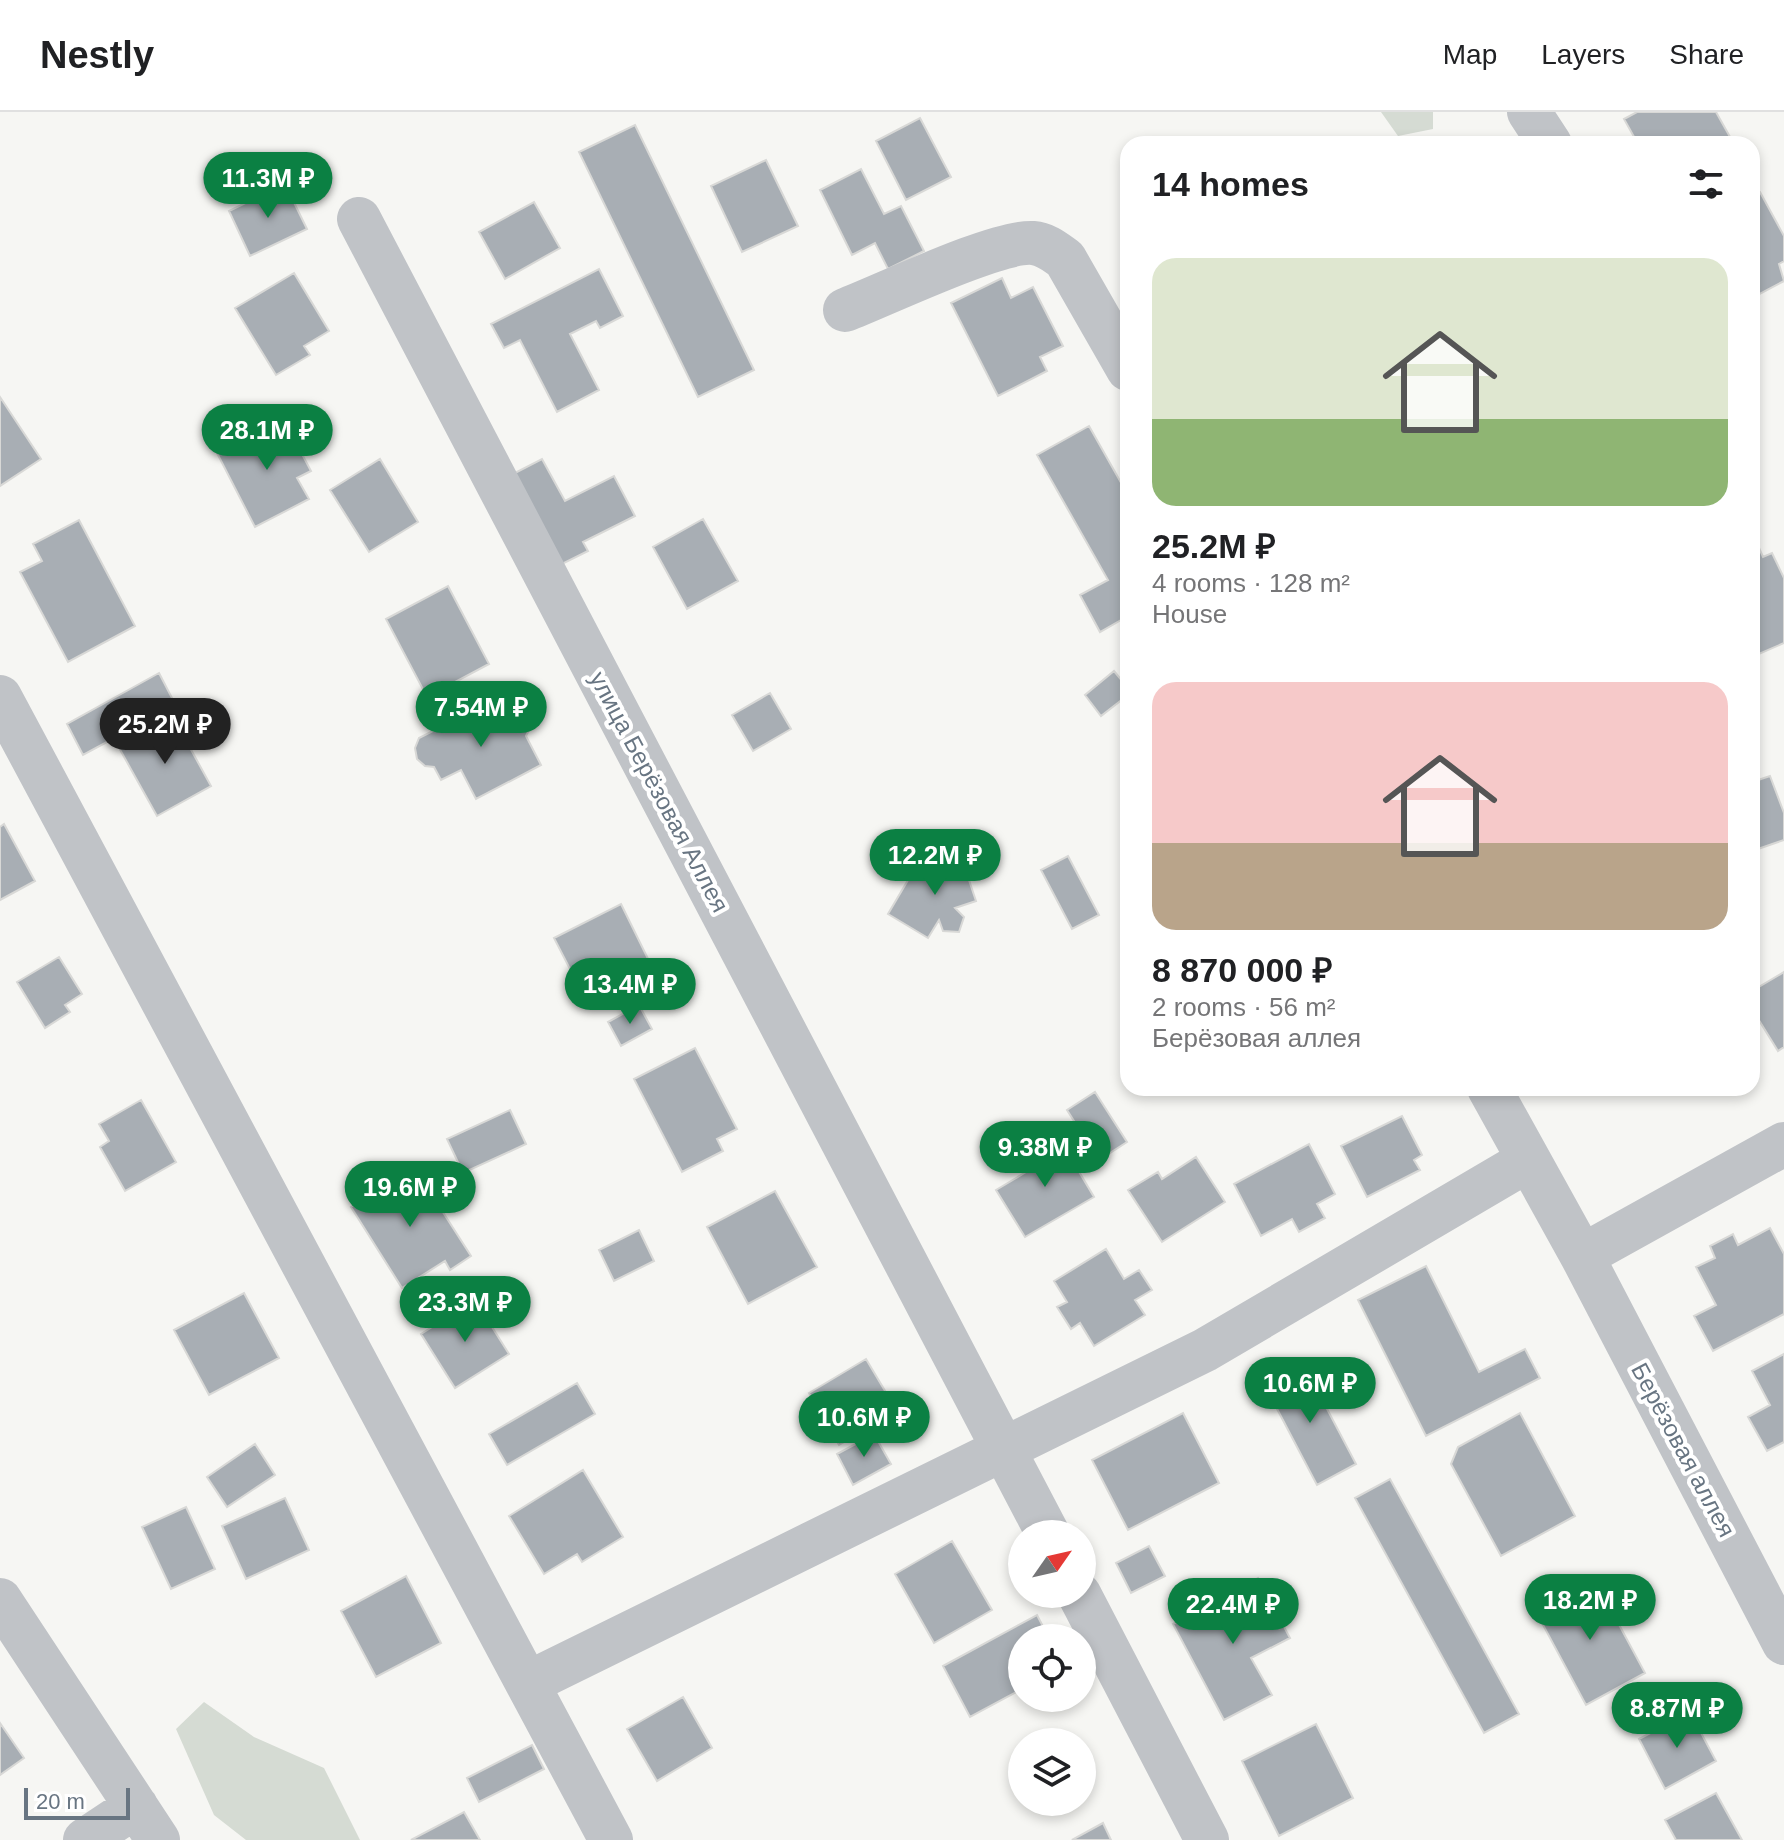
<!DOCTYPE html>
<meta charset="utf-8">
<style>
body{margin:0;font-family:Helvetica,sans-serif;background:#f2f2f2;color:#202124;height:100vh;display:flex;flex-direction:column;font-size:30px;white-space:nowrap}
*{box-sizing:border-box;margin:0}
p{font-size:26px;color:#757577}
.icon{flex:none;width:44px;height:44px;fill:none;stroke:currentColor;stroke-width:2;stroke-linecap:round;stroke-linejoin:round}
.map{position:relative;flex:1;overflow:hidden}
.side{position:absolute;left:1120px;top:24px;width:640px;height:960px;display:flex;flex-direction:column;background:#fff;border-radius:24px;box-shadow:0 4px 12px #0003}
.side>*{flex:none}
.needle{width:52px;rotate:56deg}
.controls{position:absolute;left:1008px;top:1408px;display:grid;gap:16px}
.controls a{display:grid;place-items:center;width:88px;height:88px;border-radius:50%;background:#fff;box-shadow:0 4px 12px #0003;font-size:40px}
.scale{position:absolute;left:24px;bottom:20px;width:106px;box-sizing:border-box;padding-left:8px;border:4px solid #687582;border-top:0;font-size:22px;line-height:28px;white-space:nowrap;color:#687582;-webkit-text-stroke:6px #fff;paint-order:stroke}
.price{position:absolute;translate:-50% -68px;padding:0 18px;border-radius:28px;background:#0b8043;color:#fff;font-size:26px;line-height:52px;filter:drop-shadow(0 2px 4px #0008)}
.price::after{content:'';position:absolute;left:50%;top:48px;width:24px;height:18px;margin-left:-12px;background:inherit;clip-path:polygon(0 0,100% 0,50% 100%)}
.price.current{background:#222;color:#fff}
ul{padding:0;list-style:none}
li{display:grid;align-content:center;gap:16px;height:424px;padding:0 32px}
li span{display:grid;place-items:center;height:248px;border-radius:24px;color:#555}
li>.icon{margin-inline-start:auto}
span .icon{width:144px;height:144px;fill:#fffc;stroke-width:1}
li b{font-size:34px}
h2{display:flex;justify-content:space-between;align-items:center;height:96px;padding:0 32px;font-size:34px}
header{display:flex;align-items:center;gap:48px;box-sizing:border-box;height:112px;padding:0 40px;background:#fff;border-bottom:2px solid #e0e0e0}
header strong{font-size:38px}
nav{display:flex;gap:44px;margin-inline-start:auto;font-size:28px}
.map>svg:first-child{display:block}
</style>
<header>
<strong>Nestly</strong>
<nav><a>Map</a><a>Layers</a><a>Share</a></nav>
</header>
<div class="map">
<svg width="1784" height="1728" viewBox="0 0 1784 1728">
<rect width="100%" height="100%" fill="#f6f6f3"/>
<path fill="#d5dbd3" d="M1381,0H1433V17L1398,24Z
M204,1590L254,1625L324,1656L360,1728H246L214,1703L176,1617Z"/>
<path fill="#a8aeb4" stroke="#d8d8d6" stroke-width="2" d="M1637,0H1716L1734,32H1638L1624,7Z
M920,6L951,65L906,88L876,29Z
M635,13L754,258L698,285L579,40Z
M766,48L798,114L742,140L711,74Z
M861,57L884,102L901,94L924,139L888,157L875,131L852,143L820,78Z
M285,72L307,117L250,144L229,99Z
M1760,80L1784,124V149L1779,152L1784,169L1756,184L1752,176V84Z
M534,90L560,136L505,167L479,120Z
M599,157L623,204L600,216L596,209L570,222L599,278L557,300L520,228L504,236L491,212Z
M294,161L329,219L304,234L310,243L276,263L235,196Z
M1002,166L1011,186L1033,175L1063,234L1040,245L1047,259L998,284L951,191Z
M0,285L41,347L0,374Z
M283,306L311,359L297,366L309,387L255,415L217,341Z
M1089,314L1128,383V504L1100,520L1080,483L1108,468L1037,343Z
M380,347L418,410L369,440L330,378Z
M542,347L565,389L614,364L635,404L583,430L588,439L558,454L511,363Z
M703,407L738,469L687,497L653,435Z
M79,408L135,514L68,550L20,460L42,449L33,432Z
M1756,429L1763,445L1772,441L1784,466V531L1752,545V430Z
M448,474L489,552L427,585L386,507Z
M1114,559L1128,576V583L1101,604L1085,583Z
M159,561L172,586L116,616L120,623L83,643L67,612Z
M770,581L791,617L753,639L732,603Z
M482,594L489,607L513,594L528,600L533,610L526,624L541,653L476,687L461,658L441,668L434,655L425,654L417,647L415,636L419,626Z
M172,603L211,674L157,704L118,634Z
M1770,664L1784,701V728L1752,739V670Z
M4,712L35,769L0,788V715Z
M960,741L976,789L955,796L964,805L959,820L943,819L939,808L928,826L888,802L908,768L906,760Z
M1068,744L1099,803L1072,817L1041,758Z
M621,792L655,861L589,894L554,826Z
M59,845L82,882L65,893L70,900L45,916L17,870Z
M1784,860V935L1778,939L1752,897V879Z
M639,893L652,917L621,934L608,910Z
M695,936L737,1017L717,1027L723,1039L682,1060L634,967Z
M1095,980L1127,1030L1099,1048L1067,998Z
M141,988L176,1050L125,1079L100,1035L109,1029L99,1012Z
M510,998L526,1032L463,1061L447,1027Z
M1402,1004L1422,1043L1414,1048L1420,1058L1367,1085L1341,1034Z
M1059,1026L1094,1085L1025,1125L996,1078L1026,1060L1020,1049Z
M1309,1032L1335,1082L1317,1092L1325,1106L1299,1120L1292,1107L1261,1124L1234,1072Z
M1196,1045L1225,1090L1162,1130L1128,1078L1158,1060L1162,1067Z
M414,1055L471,1144L450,1158L445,1149L402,1176L351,1095Z
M775,1079L817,1155L748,1192L707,1115Z
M1770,1116L1784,1142V1202L1713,1239L1694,1204L1716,1193L1696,1155L1715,1146L1710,1134L1733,1122L1738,1133Z
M639,1118L654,1149L614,1169L599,1138Z
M1106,1137L1124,1167L1139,1158L1152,1178L1135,1188L1145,1203L1094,1234L1080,1211L1071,1217L1057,1195L1067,1190L1054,1169Z
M1426,1154L1479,1260L1525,1237L1540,1266L1426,1324L1358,1188Z
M244,1181L279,1246L209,1283L174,1218Z
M475,1188L509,1242L455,1276L421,1222Z
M1784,1242V1330L1767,1339L1748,1305L1770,1293L1752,1259Z
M866,1247L897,1299L839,1333L809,1281Z
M1304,1253L1356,1352L1317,1373L1265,1274Z
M577,1271L595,1302L507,1353L489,1322Z
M1183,1301L1219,1371L1128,1418L1092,1348Z
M1520,1301L1575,1404L1501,1444L1451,1352L1458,1335Z
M874,1322L891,1352L853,1373L837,1342Z
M255,1332L275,1363L227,1395L207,1365Z
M583,1358L623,1425L582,1450L577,1442L544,1462L509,1404Z
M1390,1367L1519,1602L1484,1621L1355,1386Z
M285,1386L309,1438L246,1467L222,1414Z
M186,1395L215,1457L171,1477L142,1415Z
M952,1429L992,1498L934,1531L895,1462Z
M1149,1434L1165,1464L1131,1481L1116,1451Z
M406,1464L441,1531L376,1565L341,1499Z
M1258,1466L1290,1526L1251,1546L1272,1583L1224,1608L1173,1512Z
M1594,1466L1645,1561L1586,1593L1535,1498Z
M1037,1503L1049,1526H1022V1577L970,1605L943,1554Z
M683,1585L712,1636L657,1669L627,1617Z
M1690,1600L1716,1649L1665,1677L1639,1627Z
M0,1611L24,1646L0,1663Z
M1316,1612L1353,1686L1279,1724L1242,1649Z
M532,1633L544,1657L479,1690L467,1666Z
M1716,1681L1742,1728H1676L1665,1708Z
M464,1700L480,1728H411Z
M1103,1711L1111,1728H1072Z"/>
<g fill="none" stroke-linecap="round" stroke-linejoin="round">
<path stroke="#c0c3c7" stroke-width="44" d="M1529,0L1550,32
M359,107L1048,1422
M845,198C884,183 998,128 1033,131C1046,132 1055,140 1065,147L1128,257
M0,585L611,1728
M1489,976L1582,1144L1784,1531
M1582,1144L1784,1032
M1079,1482L1207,1728
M0,1488L158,1728
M528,1571L1205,1238L1527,1049
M85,1728L136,1694"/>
</g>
<g text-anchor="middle" stroke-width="8" stroke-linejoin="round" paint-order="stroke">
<g font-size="24" fill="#687582" stroke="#fff">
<text transform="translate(659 680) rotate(62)" y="8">улица Берёзовая Аллея</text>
<text transform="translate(1683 1338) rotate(62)" y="8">Берёзовая аллея</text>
</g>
</g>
</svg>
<div class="controls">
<a><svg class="needle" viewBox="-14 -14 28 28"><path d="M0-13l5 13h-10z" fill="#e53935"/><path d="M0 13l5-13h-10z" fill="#757577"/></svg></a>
<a><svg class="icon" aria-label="locate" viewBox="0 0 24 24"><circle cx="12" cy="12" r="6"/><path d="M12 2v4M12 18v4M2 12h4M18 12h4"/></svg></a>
<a><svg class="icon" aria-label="layers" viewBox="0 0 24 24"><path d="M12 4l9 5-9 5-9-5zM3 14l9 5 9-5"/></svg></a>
</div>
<div class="scale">20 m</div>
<b class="price" style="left:268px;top:108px">11.3M ₽</b>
<b class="price" style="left:267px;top:360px">28.1M ₽</b>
<b class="price" style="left:481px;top:637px">7.54M ₽</b>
<b class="price current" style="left:165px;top:654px">25.2M ₽</b>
<b class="price" style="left:935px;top:785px">12.2M ₽</b>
<b class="price" style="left:630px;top:914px">13.4M ₽</b>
<b class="price" style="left:1045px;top:1077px">9.38M ₽</b>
<b class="price" style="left:410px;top:1117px">19.6M ₽</b>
<b class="price" style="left:465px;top:1232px">23.3M ₽</b>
<b class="price" style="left:1310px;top:1313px">10.6M ₽</b>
<b class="price" style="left:864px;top:1347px">10.6M ₽</b>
<b class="price" style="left:1590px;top:1530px">18.2M ₽</b>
<b class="price" style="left:1233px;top:1534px">22.4M ₽</b>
<b class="price" style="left:1677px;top:1638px">8.87M ₽</b>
<section class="side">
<h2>14 homes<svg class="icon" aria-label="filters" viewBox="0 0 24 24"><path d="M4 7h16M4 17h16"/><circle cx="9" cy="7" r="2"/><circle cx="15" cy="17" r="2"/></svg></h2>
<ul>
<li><span style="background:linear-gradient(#dfe7d0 65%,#8fb573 0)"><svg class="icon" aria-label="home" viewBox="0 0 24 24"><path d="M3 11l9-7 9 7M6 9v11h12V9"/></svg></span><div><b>25.2M ₽</b><p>4 rooms · 128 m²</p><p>House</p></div></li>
<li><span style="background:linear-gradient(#f6c9c9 65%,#b9a48a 0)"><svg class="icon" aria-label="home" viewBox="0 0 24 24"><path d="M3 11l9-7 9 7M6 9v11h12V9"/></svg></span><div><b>8 870 000 ₽</b><p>2 rooms · 56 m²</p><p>Берёзовая аллея</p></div></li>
</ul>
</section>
</div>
